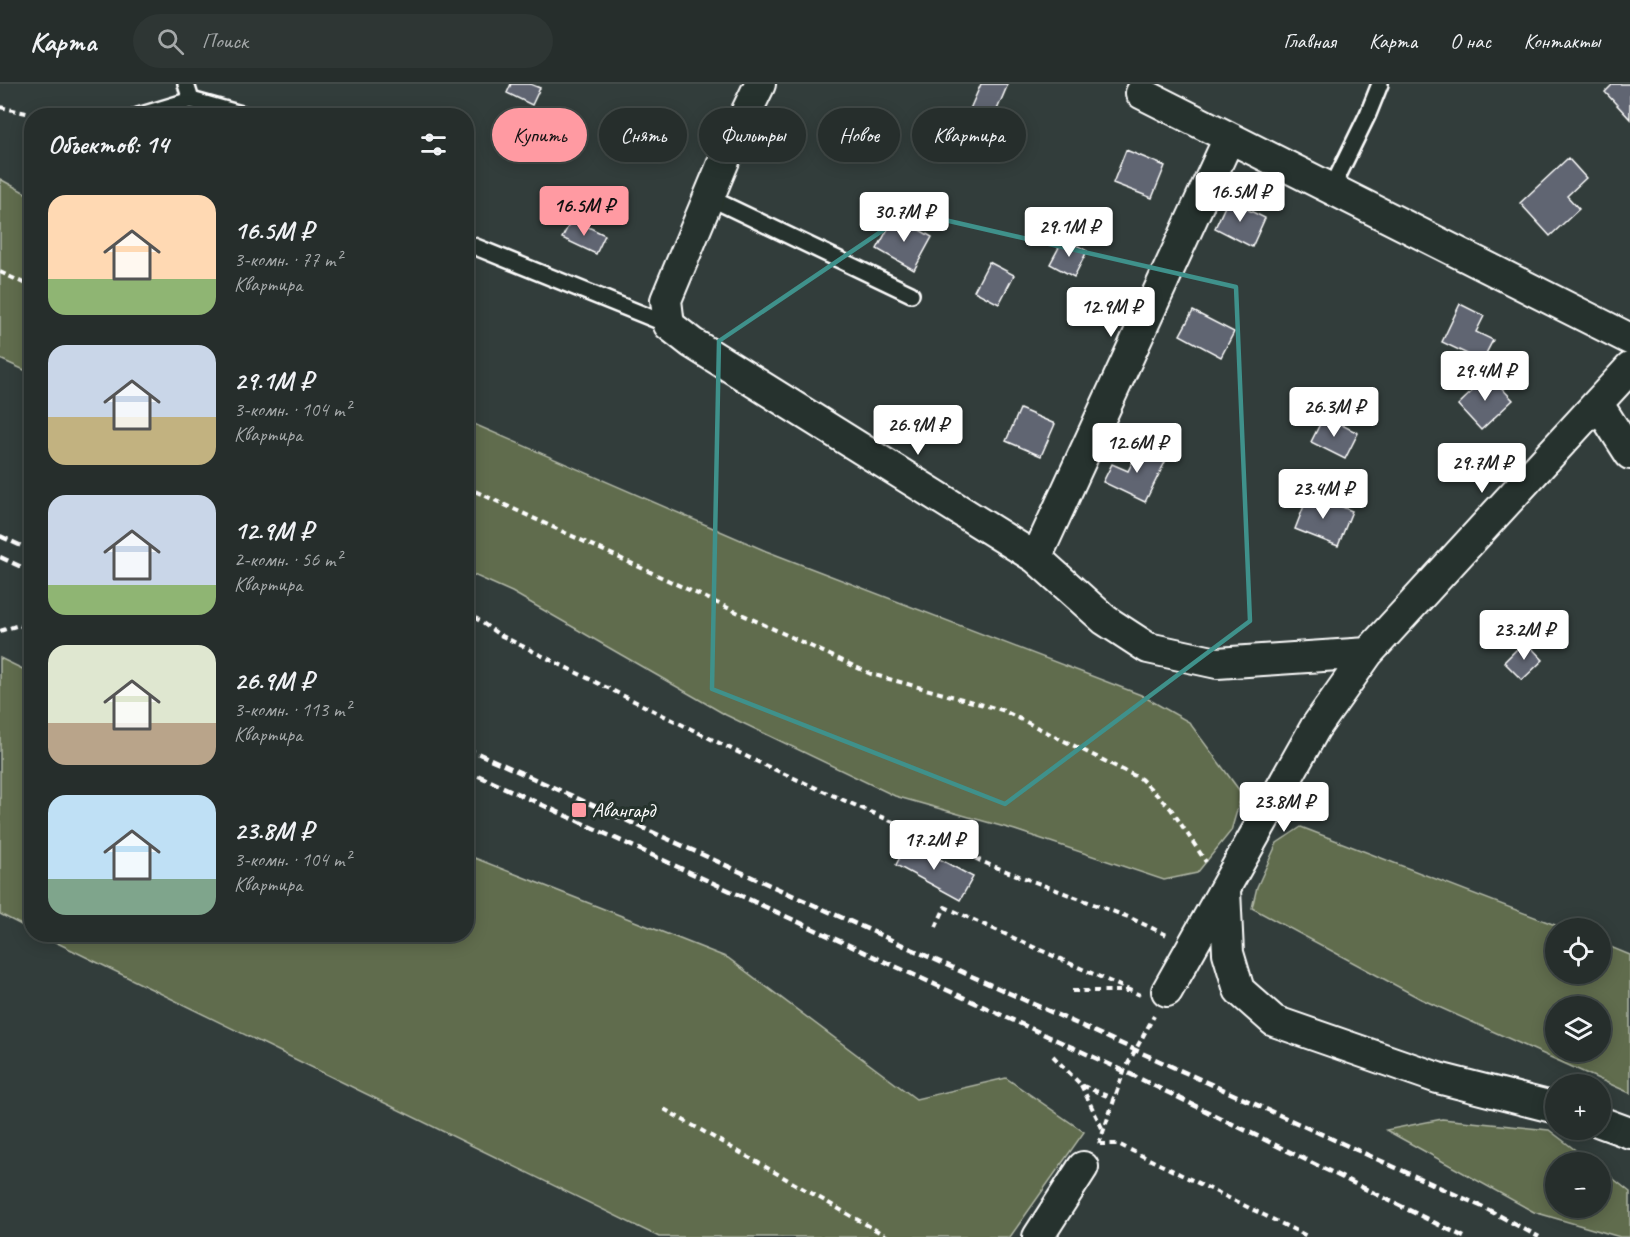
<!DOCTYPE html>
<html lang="ru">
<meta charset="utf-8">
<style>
body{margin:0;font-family:Caveat,sans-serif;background:#2e3634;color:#f1f3f6;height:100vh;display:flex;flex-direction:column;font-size:22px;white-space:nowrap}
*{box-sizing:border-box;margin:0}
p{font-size:20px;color:#a4a8a9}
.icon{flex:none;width:33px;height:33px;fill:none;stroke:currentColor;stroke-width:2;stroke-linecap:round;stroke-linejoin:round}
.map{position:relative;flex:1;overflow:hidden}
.sheet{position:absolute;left:24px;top:24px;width:450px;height:834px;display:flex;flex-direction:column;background:#262e2c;border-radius:24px;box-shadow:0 3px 15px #0003,0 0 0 2px #424a48}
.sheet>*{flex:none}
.banner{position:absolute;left:492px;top:24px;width:570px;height:54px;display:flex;gap:12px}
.fabs{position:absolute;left:1545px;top:834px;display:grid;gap:12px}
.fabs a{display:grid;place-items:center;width:66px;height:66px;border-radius:50%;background:#262e2c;box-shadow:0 3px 15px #0003,0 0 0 2px #424a48;font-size:30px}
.price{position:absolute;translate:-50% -51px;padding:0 14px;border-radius:6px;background:#fff;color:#222;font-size:20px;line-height:39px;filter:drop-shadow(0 2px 3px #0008)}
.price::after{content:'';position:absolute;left:50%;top:36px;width:18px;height:14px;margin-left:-9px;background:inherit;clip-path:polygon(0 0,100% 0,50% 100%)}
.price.active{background:#ff9aa2;color:#111}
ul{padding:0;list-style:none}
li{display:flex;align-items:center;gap:18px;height:150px;padding:0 24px}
li span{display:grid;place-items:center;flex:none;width:168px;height:120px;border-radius:18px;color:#555}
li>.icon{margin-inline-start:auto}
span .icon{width:72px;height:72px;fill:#fffc;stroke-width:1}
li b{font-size:26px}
h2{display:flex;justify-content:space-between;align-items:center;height:72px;padding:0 24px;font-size:26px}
.pill{padding:0 21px;border-radius:27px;background:#262e2c;box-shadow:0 3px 15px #0003,0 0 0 2px #424a48;font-size:21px;line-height:54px}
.pill.active{background:#ff9aa2;color:#111}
header{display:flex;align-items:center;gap:36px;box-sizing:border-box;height:84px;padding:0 30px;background:#262e2c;border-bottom:2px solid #424a48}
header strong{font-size:28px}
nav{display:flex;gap:33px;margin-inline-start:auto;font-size:21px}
.search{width:420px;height:54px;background:#2e3634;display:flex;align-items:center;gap:15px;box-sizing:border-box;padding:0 21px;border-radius:33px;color:#a4a8a9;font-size:22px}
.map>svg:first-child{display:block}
</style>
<header>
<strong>Карта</strong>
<div class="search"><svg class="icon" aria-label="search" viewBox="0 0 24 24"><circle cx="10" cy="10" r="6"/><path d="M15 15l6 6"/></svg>Поиск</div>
<nav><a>Главная</a><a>Карта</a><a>О нас</a><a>Контакты</a></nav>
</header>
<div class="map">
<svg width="1630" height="1153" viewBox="0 0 1630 1153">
<rect width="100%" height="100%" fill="#323d3b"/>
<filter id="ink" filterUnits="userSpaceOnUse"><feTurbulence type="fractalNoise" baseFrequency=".0167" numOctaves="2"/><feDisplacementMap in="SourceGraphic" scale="12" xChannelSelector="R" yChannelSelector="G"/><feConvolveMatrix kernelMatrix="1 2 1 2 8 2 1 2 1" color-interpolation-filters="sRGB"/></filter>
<g filter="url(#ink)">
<path fill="#606c4d" stroke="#b0b6a6" stroke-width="1.5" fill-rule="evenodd" d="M0,95L31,112V289L0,275Z
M467,337L766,467L1141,611L1189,638L1242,710L1231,747L1197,789L1164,796L1015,746L895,712L726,631L512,508L467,488Z
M0,574L31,589V846L0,830Z
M1301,743L1563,844H1556V890H1600L1601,859L1630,871V1009L1421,915L1252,824L1257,803L1277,759ZM1600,922V968H1556V922Z
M467,771L728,874L916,1015L1006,994L1084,1048L1010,1153H659L41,851L466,850Z
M1442,1035L1549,1046L1591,1078H1556V1124H1600L1601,1085L1630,1108V1153H1620L1534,1128L1386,1046Z"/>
<path fill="#606572" stroke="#fff" stroke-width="1.5" d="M511,0H530L540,4L532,21L507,9Z
M981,0H1008L993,35L970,25Z
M1613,0H1630V35L1605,8Z
M1126,66L1165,82L1152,114L1113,99Z
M1568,74L1586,94L1567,112L1579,125L1550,152L1520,119Z
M1228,116L1265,134L1252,163L1215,144Z
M895,132L932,153L914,186L877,165Z
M572,135L605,151L596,170L562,154Z
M1064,154L1087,167L1074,193L1050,180Z
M989,178L1014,191L999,220L974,207Z
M1460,220L1484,232L1476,248L1493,256L1482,277L1442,258Z
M1193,227L1234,248L1221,273L1180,251Z
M1489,291L1513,316L1481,346L1458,321Z
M1020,325L1055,340L1041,372L1006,357Z
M1324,332L1358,349L1345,375L1311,358Z
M1141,361L1167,374L1145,418L1103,398L1112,380L1128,387Z
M1309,409L1352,427L1338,462L1295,445Z
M1525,557L1543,576L1522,596L1504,578Z
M908,758L973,793L960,816L896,781Z"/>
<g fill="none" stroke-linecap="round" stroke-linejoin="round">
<g stroke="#fff" stroke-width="20">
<path id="lane" d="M186,0L191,16
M138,32L191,16L248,32
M1331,106L1368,30L1380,0
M708,113L911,210
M466,159L669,241"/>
</g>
<g stroke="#fff" stroke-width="34">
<path id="street" d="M760,0L731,60L666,216L669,241L692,259L1036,474L1105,536L1148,564L1217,579L1368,569
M1141,9L1630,255
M1598,320L1630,370
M1036,474L1229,54
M1225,806L1228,869L1239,906L1274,937L1438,994L1556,1024
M1167,907L1315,644L1368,569L1630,284
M1600,1038L1630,1049
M1038,1153L1083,1083"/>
</g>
<path stroke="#fff" stroke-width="4" stroke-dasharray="6 4.5" stroke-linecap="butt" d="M0,23L39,32
M0,188L32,203
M466,403L871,590L1002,626L1141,695L1171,725L1206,778
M466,527L498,550L762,680L990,781L1128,833L1167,851
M0,547L19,541L32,547
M936,843L945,823L1140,911
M1072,907H1128
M1053,972L1081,1001L1114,1015
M1081,1001L1103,1046
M664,1025L888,1153
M1099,1060L1124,987L1154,932
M1100,1060H1118L1309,1153"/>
<use href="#lane" stroke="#26332d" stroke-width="15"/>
<use href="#street" stroke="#26332d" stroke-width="30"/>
<path stroke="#fff" stroke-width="4.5" stroke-dasharray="9 4.5" stroke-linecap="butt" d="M0,452L32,467
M0,473L32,488
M466,664L1483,1123L1539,1153
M466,686L1124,987L1464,1153"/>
</g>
</g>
<path fill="none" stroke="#3f918b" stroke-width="4.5" stroke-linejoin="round" d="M910,128L1236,203L1250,537L1005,720L712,605L719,257Z"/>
<rect fill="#ff9aa2" stroke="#26332d" stroke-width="2" x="571" y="718" width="16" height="16" rx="3"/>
<g text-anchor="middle" stroke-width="6" stroke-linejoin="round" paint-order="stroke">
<g font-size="21" fill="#fff" stroke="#26332d" text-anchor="start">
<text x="592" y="733">Авангард</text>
</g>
</g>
</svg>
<div class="fabs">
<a><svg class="icon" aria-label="locate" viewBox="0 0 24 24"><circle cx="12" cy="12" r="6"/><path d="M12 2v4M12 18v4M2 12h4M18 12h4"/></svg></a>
<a><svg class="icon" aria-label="layers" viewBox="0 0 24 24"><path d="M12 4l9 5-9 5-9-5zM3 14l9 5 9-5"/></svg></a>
<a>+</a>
<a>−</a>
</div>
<b class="price" style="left:1240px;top:139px">16.5M ₽</b>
<b class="price active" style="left:584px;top:153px">16.5M ₽</b>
<b class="price" style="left:904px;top:159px">30.7M ₽</b>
<b class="price" style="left:1069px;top:174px">29.1M ₽</b>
<b class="price" style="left:1111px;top:254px">12.9M ₽</b>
<b class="price" style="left:1485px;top:318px">29.4M ₽</b>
<b class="price" style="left:1334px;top:354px">26.3M ₽</b>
<b class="price" style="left:918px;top:372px">26.9M ₽</b>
<b class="price" style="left:1137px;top:390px">12.6M ₽</b>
<b class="price" style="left:1482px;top:410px">29.7M ₽</b>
<b class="price" style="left:1323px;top:436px">23.4M ₽</b>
<b class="price" style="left:1524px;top:577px">23.2M ₽</b>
<b class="price" style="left:1284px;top:749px">23.8M ₽</b>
<b class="price" style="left:934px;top:787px">17.2M ₽</b>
<div class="banner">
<a class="pill active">Купить</a>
<a class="pill">Снять</a>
<a class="pill">Фильтры</a>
<a class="pill">Новое</a>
<a class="pill">Квартира</a>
</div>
<section class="sheet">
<h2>Объектов: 14<svg class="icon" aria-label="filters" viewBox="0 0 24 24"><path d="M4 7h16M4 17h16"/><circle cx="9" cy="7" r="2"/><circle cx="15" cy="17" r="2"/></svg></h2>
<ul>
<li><span style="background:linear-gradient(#ffd9b3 70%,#8fb573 0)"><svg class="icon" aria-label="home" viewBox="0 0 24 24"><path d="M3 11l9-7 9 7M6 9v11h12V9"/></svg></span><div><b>16.5M ₽</b><p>3-комн. · 77 m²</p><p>Квартира</p></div></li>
<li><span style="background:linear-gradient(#c9d6e8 60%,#c2b280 0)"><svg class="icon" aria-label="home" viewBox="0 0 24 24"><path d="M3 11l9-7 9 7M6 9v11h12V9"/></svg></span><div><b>29.1M ₽</b><p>3-комн. · 104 m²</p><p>Квартира</p></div></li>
<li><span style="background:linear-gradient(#c9d6e8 75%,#8fb573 0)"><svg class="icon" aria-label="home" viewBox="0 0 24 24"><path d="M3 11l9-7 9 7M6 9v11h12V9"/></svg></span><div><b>12.9M ₽</b><p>2-комн. · 56 m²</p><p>Квартира</p></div></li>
<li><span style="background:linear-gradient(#dfe7d0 65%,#b9a48a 0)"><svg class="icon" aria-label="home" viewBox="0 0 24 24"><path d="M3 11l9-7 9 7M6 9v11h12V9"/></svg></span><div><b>26.9M ₽</b><p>3-комн. · 113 m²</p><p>Квартира</p></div></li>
<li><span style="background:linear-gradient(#bfe0f5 70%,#7fa58c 0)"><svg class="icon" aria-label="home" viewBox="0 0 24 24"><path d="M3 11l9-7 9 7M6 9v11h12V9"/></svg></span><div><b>23.8M ₽</b><p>3-комн. · 104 m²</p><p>Квартира</p></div></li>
</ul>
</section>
</div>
